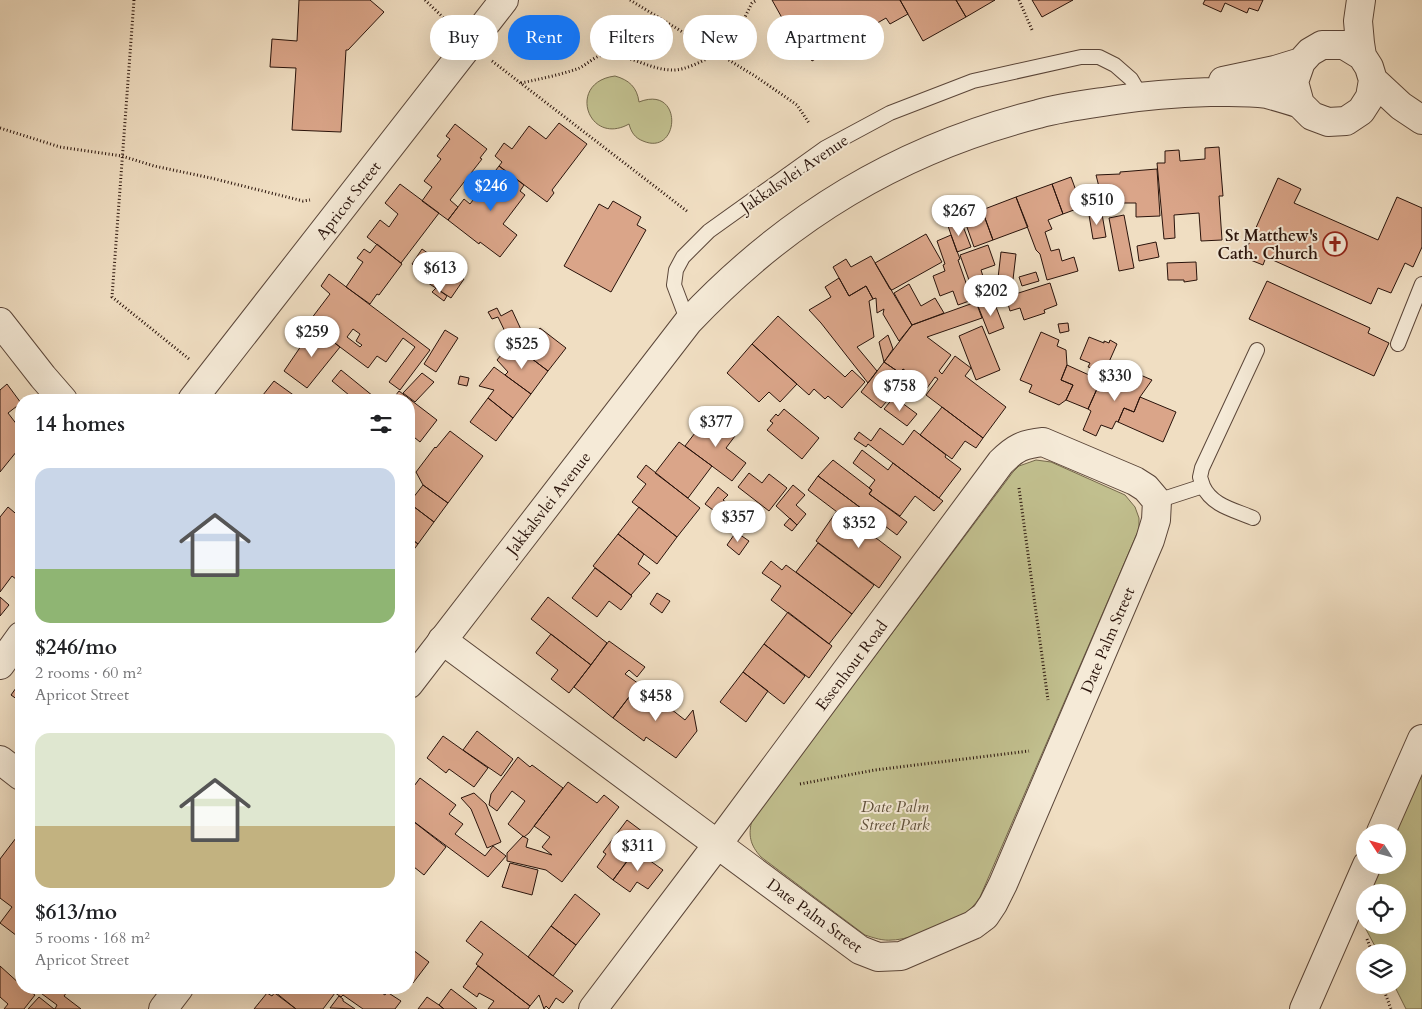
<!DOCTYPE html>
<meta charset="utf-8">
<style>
body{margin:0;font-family:Cardo,serif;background:#f6f6f6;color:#202124;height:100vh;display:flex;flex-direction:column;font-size:19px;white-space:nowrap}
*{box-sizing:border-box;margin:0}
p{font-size:16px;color:#757577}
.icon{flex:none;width:28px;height:28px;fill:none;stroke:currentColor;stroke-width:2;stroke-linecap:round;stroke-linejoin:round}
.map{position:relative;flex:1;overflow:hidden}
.panel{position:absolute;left:15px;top:394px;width:400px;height:600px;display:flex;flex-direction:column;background:#fff;border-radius:20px;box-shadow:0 5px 20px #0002}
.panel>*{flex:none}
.guide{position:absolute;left:430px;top:15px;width:475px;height:45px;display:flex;gap:10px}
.needle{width:32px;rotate:306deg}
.controls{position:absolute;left:1356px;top:824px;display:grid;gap:10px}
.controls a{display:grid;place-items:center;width:50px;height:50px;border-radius:50%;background:#fff;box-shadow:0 5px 20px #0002;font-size:25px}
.price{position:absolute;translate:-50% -42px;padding:0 11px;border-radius:18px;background:#fff;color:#222;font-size:16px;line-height:32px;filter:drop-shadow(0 1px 2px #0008)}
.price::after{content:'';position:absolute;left:50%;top:30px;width:15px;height:11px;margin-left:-8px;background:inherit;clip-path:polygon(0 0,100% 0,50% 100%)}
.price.current{background:#1a73e8;color:#fff}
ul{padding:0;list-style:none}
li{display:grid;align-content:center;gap:10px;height:265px;padding:0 20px}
li span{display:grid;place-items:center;height:155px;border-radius:15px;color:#555}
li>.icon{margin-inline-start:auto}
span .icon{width:90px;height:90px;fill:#fffc;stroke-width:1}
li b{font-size:21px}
h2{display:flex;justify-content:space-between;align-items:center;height:60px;padding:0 20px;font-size:21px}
.tag{padding:0 18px;border-radius:22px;background:#fff;box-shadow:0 5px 20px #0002;font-size:18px;line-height:45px}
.tag.current{background:#1a73e8;color:#fff}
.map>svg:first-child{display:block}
</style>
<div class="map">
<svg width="1422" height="1009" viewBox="0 0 1422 1009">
<rect width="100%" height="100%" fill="#f0dec2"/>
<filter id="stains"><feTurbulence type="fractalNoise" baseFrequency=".004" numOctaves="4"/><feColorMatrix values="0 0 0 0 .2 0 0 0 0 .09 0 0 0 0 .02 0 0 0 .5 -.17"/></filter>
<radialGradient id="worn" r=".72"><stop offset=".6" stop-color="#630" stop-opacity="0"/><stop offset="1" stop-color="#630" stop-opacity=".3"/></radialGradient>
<path fill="#c1bf8e" stroke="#75694c" d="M615,76C629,80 637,87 639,102C684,84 680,157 643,141C635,138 631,132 629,124C588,147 566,82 615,76Z
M1036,460L1051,462L1125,495L1135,507L1139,518V529L980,897C975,905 969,911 961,916C946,925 909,940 892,940C883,941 874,938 865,935L761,857C750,845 748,835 752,820L1013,472L1019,466Z
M1422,771V1009H1406L1394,985H1398V952H1378L1359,916L1365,903V925H1398V892H1369L1381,865H1398V832H1395Z"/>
<path fill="#daa589" stroke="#29130b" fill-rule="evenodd" d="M299,0H370L384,12L348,50H346L341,132L292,130L296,68L270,67L272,39L297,41Z
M772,0H900L908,14L890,24L886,18L812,61L791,23L786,25Z
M900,0H956L966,17L923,41Z
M956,0H995L966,17Z
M1032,0H1073L1042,17Z
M1205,0H1263L1258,11L1249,8L1247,13L1225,3L1221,12L1203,4Z
M559,123L587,144L552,190L554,193L547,202L499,166L502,162L495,156L504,143L512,149L529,126L546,139Z
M455,124L487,149L480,158L482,159L450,200L458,207L448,220L422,201L432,187L424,181L441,159L437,156L450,139L446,136Z
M1219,147L1223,196H1219L1222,240L1201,241L1199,213L1174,215L1175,238L1164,239L1157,163H1165V151L1179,150L1180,161L1205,159V148Z
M499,166L524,185L520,191L525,195L503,224L517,235L500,257L480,242L479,244L448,220L464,199L470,204Z
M1157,169L1160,216L1136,217V203H1103L1096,175L1120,174V172Z
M1071,177L1082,207L1063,214L1052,184Z
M1278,178L1301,189L1294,203L1378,240L1397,197L1422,208V247L1413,267L1405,263L1391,293L1378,288L1371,304L1266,257L1263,265L1243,257Z
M400,184L439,213L401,263L367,237L380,220L389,227L398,214L385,203Z
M1052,184L1063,214L1048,220L1052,229L1045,232L1051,251L1059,249L1062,261L1074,257L1078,271L1047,280L1040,254L1036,250L1016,197Z
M1016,197L1028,227L993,240L982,210Z
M613,201L641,217L637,225L646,230L611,292L564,266L599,204L608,209Z
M982,210L993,240L974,247L963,216Z
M1102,214L1106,237L1093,239L1089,215Z
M1124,215L1134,268L1119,271L1109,218Z
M961,221L971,247L957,252L948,226Z
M926,234L942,262L892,290L890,289L875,263Z
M951,235L960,259L958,260L972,300L958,305L953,291L940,296L933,276L945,271L943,265L945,264L937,241Z
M1156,242L1159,257L1139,261L1137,246Z
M377,244L402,264L379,295L377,294L370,304L346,287L363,262L357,258L364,249L370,253Z
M988,245L995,265L981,270L987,289L974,294L960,255Z
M422,249L464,279L451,298L422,279L425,273L412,264Z
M1001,252L1016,254L1012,288L997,287Z
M871,256L912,325L899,341L883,314L884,309L877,313L876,298L873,299L866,286L849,296L833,267L846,259L851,267Z
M1196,262L1197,280L1184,282V280H1168L1167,263Z
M1036,272L1039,281L1022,286L1019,277Z
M329,274L430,350L400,390L389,382L415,347L403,338L386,362L377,356L368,368L308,323L330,294L321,286ZM353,329L360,334L356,341L362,345L360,347L347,337Z
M839,278L849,296L866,286L873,299L869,301L874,337L857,347L877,371L868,383L821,323L809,310L831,297L825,287Z
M1267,281L1370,328L1368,333L1389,343L1374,376L1249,319Z
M1050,283L1057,305L1044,310L1045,313L1024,320L1020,308L1010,311L1006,297Z
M909,284L921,306L935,298L944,313L912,325L894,293Z
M436,288L447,296L444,301L432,292Z
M993,299L1004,328L989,334L978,306Z
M976,302L982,318L927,337L951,355L939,371L942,374L955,356L971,368L965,376L1006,407L983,438L926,395L938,379L935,377L927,388L903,369L900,373L884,362L912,325Z
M497,308L501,316L512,310L524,336L510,342L498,317L492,319L488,312Z
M778,316L845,377L852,370L865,382L842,408L828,396L825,399L814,389L809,395L752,344Z
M1068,323L1069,331L1060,333L1058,324Z
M982,326L1000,370L976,380L959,336Z
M314,327L340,347L307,388L284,371Z
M540,328L566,348L548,371L523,352Z
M445,330L458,338L436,372L424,364Z
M1041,332L1059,340L1057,346L1066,350L1067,365L1061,380L1073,385L1066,400L1059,405L1029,392L1032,385L1020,380Z
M888,335L893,349L884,362L879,342Z
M1089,337L1104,343V341L1109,343L1110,340L1117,344L1088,409L1066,400L1073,385L1061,380L1067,365L1089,375L1092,368L1088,367L1090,363L1080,359Z
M752,344L797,384L780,402L769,392L759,402L727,373Z
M509,345L517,359L523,352L548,371L531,394L505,375L508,372L497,360Z
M884,362L900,373L903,369L913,377L906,386L891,375L882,387L892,395L881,408L861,392Z
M494,367L531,394L513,418L488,398L494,390L479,386Z
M341,370L373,396L370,400H355L332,381Z
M1129,370L1152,380L1140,397L1134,412L1124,408L1118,422L1116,421L1112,429L1101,425L1096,436L1083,430L1091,411L1088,409L1101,380L1121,389Z
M422,373L434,382L415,402L403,393Z
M460,376L469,378L467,386L458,384Z
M274,381L299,399V400H259Z
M7,384L21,403L8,413L21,430V446L0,472V390Z
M399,391L437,420L420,442L409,433V400H392Z
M894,397L917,414L907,426L884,409Z
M1140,397L1176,412L1163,442L1118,422L1124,408L1134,412Z
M488,398L513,418L496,441L470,422Z
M942,407L983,438L976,448L965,441L952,459L920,435Z
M784,409L819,438L802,459L767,430L773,423L770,421L776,414L778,416Z
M708,416L735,436L726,448L746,463L732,481L685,446Z
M880,428L903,445L914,430L946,455L945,457L961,469L939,498L868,444L866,447L854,439L859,432L871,441Z
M450,431L483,456L448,503L423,485L416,472L435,447L436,448Z
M679,442L712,466L688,498L655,473Z
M862,450L888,470L893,463L943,501L934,511L915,496L900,516L869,494L872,490L869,488L875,480L853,463Z
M833,460L872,490L869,494L907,522L897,535L818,476Z
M646,465L700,508L677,537L632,502L646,484L637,477Z
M749,473L762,483L769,474L787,488L769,511L738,487Z
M818,476L881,523L871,534L851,519L849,521L808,490Z
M423,485L448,503L434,522L409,503Z
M793,485L805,495L796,505L806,514L797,525L776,506Z
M718,487L728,495L723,500L746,517L737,528L705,504Z
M409,503L434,522L418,544L409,537Z
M8,507L21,518V583L12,576L0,592V517Z
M639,507L677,537L657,564L618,534Z
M836,512L849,521L851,519L901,557L879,588L816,541Z
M790,518L797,525L792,531L784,525Z
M736,532L749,541L739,555L727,545Z
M618,534L644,554L638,564L650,573L631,595L593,566Z
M409,537L418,544L409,556Z
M818,543L874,585L852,614L796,572Z
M771,561L782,570L786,565L852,614L829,644L771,600L781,586L762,573Z
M595,568L632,596L621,610L609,601L597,617L572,598Z
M657,593L670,601L662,613L650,604Z
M0,597L9,605L0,616Z
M548,597L607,643L591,665L531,619Z
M788,612L832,646L809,678L764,644Z
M551,634L591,665L569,693L551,679L558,670L536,653Z
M609,641L645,667L637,677L629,670L625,674L639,684L613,718L574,687Z
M764,644L805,676L784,704L743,672Z
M743,672L768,691L746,722L720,702Z
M21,681V702L11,695Z
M639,684L685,720L693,710L697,731L676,758L646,737L644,741L613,718Z
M477,731L513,759L501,776L463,750Z
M443,736L488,768L474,787L449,769L446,773L427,758Z
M518,757L530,767L532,765L563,788L529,833L524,837L508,824L525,801L512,791L497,811L489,805L491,794Z
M420,778L456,805L449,814L463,824L455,834L485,856L493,846L506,856L488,877L409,818V793Z
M568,782L597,803L604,795L619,807L562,882L546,870L507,861V853L523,836L528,839L526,847L552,855L542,847L550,837L534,826Z
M474,793L486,804L501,842L487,848L471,809L461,798Z
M409,818L446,847L424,875L409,863Z
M627,820L647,835L613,880L597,867L606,854L603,852Z
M19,834L21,836V939L0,923L12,907L0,898V859Z
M635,850L663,870L648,889L637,882L630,892L613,880Z
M510,863L538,870L532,895L502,887Z
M575,894L600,914L576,945L551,926Z
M481,921L573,991L563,1003L556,998L549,1009L546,1006L544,1009L539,995L530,1006L476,964L483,954L466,941Z
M551,926L576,945L553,976L528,957Z
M409,947L429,962L413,983L409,980Z
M0,966L21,985V988H25L35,995L24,1009H4L8,1004L0,997Z
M478,966L530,1006L528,1009H488L494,1001L479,993L477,997L463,987Z
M34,988H70L64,996L81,1009H55L57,1005Z
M268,988H328L335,993L323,1009H296Z
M328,988H374L385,995L387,992L401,1001L395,1009H363L343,995L341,997Z
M451,989L477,1009H444L439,1005Z
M275,992L296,1009H254L267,993L272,996Z
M339,996L343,999V1001L355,1009L330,1008Z
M39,997L54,1009H55H28Z
M427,997L439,1005L444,1009H418Z"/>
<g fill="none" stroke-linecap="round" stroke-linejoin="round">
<g stroke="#5b4639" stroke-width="16">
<path id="service" d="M688,322L674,285L676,270L683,257L709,231L825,148L890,113L973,81L1081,57H1099L1115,65L1131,79L1141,96
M1398,344L1422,284
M1203,486C1212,506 1235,510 1253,518
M1157,501L1203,486L1200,477L1202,468L1257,350"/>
</g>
<g stroke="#5b4639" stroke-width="30">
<path id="minor" d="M0,322L43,377L63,400
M192,400L504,0
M442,640L860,950L878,957L901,956L973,925L985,916L993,904L1003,884L1150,540L1156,520L1157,501L1146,488L1135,481L1043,442C1023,444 1015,448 1001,462L717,845L593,1009
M0,665L21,636
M0,760L21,776
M1381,832L1422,739
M1304,1009L1367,865"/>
</g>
<g stroke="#5b4639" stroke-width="30">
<path id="tertiary" d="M1361,0L1358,21L1360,43L1362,56L1369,67L1373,80L1370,97L1361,111L1346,121L1328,122L1312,116L1300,104L1294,82L1301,62L1310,52L1322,45H1344L1362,56
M1373,80L1401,106L1422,120
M1223,81L1275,70L1301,62
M409,684L688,322C786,218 899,149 1038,114C1063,107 1090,104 1116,100C1148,95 1178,93 1210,92C1229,92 1248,91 1267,94C1278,97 1289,100 1300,104
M163,1009L179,988"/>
</g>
<path stroke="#29130b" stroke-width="3" stroke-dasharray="1 2.5" stroke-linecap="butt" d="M134,0L112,297L189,359
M425,0L450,24
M630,0L755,76L797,105L809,123
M1019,0L1033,32
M725,57L752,3L757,0
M492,61L688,212
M521,83C540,79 559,75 577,69C586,66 595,55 604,55C628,53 647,69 671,70C685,71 705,60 717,53
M0,128L60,147L122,156L154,166L211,178L303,201L310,200
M1019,488L1048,700
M800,784L875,770L1029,751
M1367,939L1372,952
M1382,985L1391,1009"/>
<use href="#service" stroke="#f5ead7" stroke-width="14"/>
<use href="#minor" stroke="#f5ead7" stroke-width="28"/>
<use href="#tertiary" stroke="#f5ead7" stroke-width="28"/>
</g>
<defs>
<g id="church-ring" transform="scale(1.25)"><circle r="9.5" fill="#f5ead7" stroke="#8f2418" stroke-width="1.5"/><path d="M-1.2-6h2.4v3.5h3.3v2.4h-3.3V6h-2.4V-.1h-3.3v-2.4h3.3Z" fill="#8f2418"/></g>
</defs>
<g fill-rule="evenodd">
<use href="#church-ring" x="1335" y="244"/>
</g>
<g text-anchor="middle" stroke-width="4" stroke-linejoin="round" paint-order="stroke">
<g font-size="16" fill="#29130b" stroke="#f5ead7">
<text transform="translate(794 173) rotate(-34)" y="6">Jakkalsvlei Avenue</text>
<text transform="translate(348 200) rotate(-52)" y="6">Apricot Street</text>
<text transform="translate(548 503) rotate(-52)" y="6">Jakkalsvlei Avenue</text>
<text transform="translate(1107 640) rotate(-67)" y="6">Date Palm Street</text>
<text transform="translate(851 665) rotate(-53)" y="6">Essenhout Road</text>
<text transform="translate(815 915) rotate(36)" y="6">Date Palm Street</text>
</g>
<g font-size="16" font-weight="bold" fill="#29130b" stroke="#f5ead7" text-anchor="end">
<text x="1318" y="241">St Matthew's<tspan x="1318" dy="18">Cath. Church</tspan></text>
</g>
<g font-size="16" font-style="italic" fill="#5e4f39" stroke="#f5ead7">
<text x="895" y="812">Date Palm<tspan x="895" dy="18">Street Park</tspan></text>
</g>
</g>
<rect width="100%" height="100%" filter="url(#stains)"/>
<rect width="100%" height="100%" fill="url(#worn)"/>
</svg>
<div class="controls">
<a><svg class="needle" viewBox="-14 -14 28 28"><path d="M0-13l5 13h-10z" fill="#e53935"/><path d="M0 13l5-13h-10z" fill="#757577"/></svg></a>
<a><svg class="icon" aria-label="locate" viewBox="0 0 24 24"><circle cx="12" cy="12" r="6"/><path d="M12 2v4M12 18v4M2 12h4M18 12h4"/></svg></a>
<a><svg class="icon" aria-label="layers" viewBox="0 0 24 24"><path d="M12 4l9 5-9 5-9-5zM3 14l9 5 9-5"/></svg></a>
</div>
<b class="price current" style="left:491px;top:212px">$246</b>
<b class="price" style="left:1097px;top:226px">$510</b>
<b class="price" style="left:959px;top:237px">$267</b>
<b class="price" style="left:440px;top:294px">$613</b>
<b class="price" style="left:991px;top:317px">$202</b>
<b class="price" style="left:312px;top:358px">$259</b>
<b class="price" style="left:522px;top:370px">$525</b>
<b class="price" style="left:1115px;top:402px">$330</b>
<b class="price" style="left:900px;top:412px">$758</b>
<b class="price" style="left:716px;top:448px">$377</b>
<b class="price" style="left:738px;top:543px">$357</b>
<b class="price" style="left:859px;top:549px">$352</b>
<b class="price" style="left:656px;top:722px">$458</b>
<b class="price" style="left:638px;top:872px">$311</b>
<div class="guide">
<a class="tag">Buy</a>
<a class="tag current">Rent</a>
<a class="tag">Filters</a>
<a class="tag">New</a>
<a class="tag">Apartment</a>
</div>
<section class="panel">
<h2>14 homes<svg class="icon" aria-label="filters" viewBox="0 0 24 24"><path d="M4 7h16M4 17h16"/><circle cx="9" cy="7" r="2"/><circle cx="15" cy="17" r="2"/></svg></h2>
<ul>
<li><span style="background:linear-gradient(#c9d6e8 65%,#8fb573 0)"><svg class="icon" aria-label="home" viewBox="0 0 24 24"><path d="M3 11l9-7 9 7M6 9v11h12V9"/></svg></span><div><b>$246/mo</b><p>2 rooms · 60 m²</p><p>Apricot Street</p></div></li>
<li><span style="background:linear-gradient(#dfe7d0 60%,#c2b280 0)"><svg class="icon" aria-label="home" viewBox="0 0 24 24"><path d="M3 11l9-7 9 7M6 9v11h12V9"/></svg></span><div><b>$613/mo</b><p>5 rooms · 168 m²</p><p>Apricot Street</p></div></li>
</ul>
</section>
</div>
